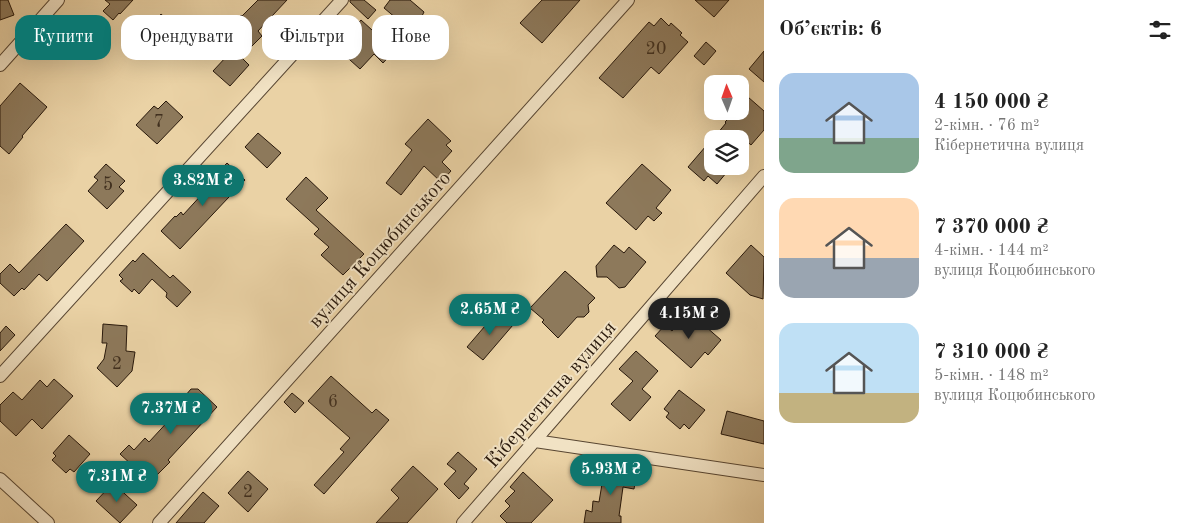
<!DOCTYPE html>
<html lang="uk">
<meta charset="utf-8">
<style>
body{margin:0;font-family:"Old Standard TT",serif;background:#f2f2f2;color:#222;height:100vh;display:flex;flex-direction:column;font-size:19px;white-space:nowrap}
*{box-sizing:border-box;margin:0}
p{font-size:16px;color:#767676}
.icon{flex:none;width:28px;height:28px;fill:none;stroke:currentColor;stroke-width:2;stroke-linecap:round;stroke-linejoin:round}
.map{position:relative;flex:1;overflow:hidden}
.sheet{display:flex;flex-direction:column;background:#fff;width:425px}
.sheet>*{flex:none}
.top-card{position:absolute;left:15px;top:15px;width:475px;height:45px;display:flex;gap:10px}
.needle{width:32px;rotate:358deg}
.fabs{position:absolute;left:704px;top:75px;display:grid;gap:10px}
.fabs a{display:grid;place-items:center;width:45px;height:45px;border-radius:10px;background:#fff;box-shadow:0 5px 20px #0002;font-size:25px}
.price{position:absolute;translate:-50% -42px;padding:0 11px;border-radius:18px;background:#0f766e;color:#fff;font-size:16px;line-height:32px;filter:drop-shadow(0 1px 2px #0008)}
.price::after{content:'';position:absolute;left:50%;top:30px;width:15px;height:11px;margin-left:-8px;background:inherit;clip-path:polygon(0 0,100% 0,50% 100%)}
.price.current{background:#222;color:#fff}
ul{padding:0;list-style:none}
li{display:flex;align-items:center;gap:15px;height:125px;padding:0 15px}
li span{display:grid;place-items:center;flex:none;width:140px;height:100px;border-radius:15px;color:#555}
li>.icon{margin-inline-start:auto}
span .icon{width:60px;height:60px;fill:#fffc;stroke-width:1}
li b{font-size:21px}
h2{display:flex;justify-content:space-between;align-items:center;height:60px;padding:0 15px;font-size:21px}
.tag{padding:0 18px;border-radius:15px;background:#fff;box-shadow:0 5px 20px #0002;font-size:18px;line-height:45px}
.tag.current{background:#0f766e;color:#fff}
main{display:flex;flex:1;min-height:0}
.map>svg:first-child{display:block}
</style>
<main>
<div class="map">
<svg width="764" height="523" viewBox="0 0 764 523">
<rect width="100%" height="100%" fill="#ead2a5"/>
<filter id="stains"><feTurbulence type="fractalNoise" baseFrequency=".004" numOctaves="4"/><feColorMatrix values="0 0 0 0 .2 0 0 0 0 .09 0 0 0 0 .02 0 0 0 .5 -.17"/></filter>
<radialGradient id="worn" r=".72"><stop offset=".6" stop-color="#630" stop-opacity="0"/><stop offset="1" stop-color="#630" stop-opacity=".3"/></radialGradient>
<path fill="#8d795b" stroke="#28180b" d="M0,0H8L14,15L0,20Z
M105,0H133L120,14L119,13L113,20L103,11L110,4Z
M258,0H287L258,31L262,36L241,57L249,65L230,86L213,71L241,41L228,29L241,15L242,16Z
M350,0H364L376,10L368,19L350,2Z
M390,0H410L424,12L422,16L428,21L419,31L412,25L409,29L384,8Z
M542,0H580L542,43L520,23Z
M695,0H729L714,17Z
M161,14L172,24L153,44L143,35Z
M661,18L669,26L671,23L682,33L680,35L688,42L659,74L651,67L623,98L599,78L649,22L654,26Z
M361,20L383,40L384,39L396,49L383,63L374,54L360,69L340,51L349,42L345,38Z
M60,27L72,38L57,54L46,43Z
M706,42L716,51L704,65L694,56Z
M764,51V82L749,69Z
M20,83L47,107L22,136L23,137L9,154L0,146V106Z
M748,97L764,111V130L751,145L744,139H713L726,123L725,122L729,118L721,111H740V105Z
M166,101L183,117L157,144L136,125L154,106L158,109Z
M428,119L451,141L446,145L452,151L442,162L451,171L441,182L424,166L401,195L386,183L412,150L405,144Z
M258,133L281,153L267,168L245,147Z
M712,139V166H732L717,184L708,176L704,181L688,167Z
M227,163L245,180L180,249L161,231L175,216L176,217L181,212L183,215L216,179L214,177Z
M106,164L125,181L119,187L124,191L107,209L88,191L98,180L94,177Z
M642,164L671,190L656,208L662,213L654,221L648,216L636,230L606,203Z
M306,177L328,198L316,210L364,254L343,275L321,255L329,247L314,234L319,229L286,199Z
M66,224L84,241L47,281L39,274L24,290L22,288L14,296L0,283V274L10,264L19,273Z
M614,245L624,253L629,247L646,262L625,287L619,288L607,277H597L596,266Z
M751,245L764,257L763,299L750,295L726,273Z
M143,253L170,278L173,275L191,292L177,307L166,297L167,293L152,279L139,294L134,289L132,292L120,281L123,279L119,275L133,260L135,262Z
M565,271L595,298L588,305L589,312L584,317H577L558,338L542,322L544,320L530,308Z
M497,312L513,325L483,360L467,347Z
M689,312L721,340L708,355L705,352L691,368L655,336L665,325L672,331Z
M103,324L127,326L126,351L135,352L132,371L117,387L97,368L104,359L107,343H102Z
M6,326L15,335L0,351V333Z
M636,351L658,371L642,389L651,397L630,421L611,404L633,381L619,369Z
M331,376L372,413L376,409L389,420L324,494L314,485L344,452L340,449L350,438L308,401Z
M54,379L73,396L42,429L32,419L16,436L0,421V405L13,392L22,400L40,380L47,387Z
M191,389H198L217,407L168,460L170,462L157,475L152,470L145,477L120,454L129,445L134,450L145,438L149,442L184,404L185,396Z
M679,390L705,410L689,429L684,424L680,429L666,417L669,413L664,409Z
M292,393L304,403L295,413L284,402Z
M727,411L764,421V444L721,434Z
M69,435L90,454L74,472L70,469L66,473L52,460L56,456L53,453Z
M458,452L477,469L464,484L469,488L459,499L444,484L456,471L447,464Z
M413,466L438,489L407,523H376L399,498L391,490Z
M605,466L637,471L634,489L623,487L619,516H621V523H584L586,510L592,512L593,501L599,502Z
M248,471L268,489L248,512L228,493Z
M523,472L553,500L531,523H507L500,516L510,506L505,501L515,491L510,487Z
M113,483L137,505L120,523L96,501Z
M203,492L219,506L204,523H176Z"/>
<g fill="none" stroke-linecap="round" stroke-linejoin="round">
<g stroke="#584632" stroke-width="14">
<path id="minor" d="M0,65L58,0
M0,376L342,0
M535,441L764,475
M0,479L48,523
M159,523L628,0
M463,523C564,408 663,292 764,176"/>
</g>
<use href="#minor" stroke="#f1e2c4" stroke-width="12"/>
</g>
<g text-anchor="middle" stroke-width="4" stroke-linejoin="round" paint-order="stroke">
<g font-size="18" fill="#41301f">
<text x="656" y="54">20</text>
<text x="159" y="127">7</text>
<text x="108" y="190">5</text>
<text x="117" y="369">2</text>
<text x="333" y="407">6</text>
<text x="248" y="497">2</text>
</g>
<g font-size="20" fill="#28180b" stroke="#f1e2c4">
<text transform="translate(379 249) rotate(-48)" y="7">вулиця Коцюбинського</text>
<text transform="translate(550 394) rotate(-49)" y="7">Кібернетична вулиця</text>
</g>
</g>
<rect width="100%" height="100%" filter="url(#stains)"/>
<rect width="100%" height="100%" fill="url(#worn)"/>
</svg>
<div class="fabs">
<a><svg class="needle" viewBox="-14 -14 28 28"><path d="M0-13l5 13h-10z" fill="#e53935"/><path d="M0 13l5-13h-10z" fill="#767676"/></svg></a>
<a><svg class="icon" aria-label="layers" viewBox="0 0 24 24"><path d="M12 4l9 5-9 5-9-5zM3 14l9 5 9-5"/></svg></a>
</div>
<b class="price" style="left:203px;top:207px">3.82M ₴</b>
<b class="price" style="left:490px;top:336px">2.65M ₴</b>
<b class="price current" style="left:689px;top:340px">4.15M ₴</b>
<b class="price" style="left:171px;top:435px">7.37M ₴</b>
<b class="price" style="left:611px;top:496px">5.93M ₴</b>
<b class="price" style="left:117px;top:503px">7.31M ₴</b>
<div class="top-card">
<a class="tag current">Купити</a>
<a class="tag">Орендувати</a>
<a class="tag">Фільтри</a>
<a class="tag">Нове</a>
</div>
</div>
<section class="sheet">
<h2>Об’єктів: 6<svg class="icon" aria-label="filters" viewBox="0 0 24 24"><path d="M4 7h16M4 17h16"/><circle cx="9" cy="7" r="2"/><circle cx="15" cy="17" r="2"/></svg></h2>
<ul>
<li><span style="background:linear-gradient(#a9c7e8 65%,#7fa58c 0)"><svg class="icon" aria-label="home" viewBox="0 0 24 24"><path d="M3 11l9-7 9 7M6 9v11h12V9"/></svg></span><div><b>4 150 000 ₴</b><p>2-кімн. · 76 m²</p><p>Кібернетична вулиця</p></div></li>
<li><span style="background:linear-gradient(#ffd9b3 60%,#9aa5b1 0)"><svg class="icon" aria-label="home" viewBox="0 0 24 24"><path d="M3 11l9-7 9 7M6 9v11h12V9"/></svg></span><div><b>7 370 000 ₴</b><p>4-кімн. · 144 m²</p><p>вулиця Коцюбинського</p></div></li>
<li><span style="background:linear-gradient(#bfe0f5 70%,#c2b280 0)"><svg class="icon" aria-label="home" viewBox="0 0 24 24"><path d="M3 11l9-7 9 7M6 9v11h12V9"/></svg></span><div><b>7 310 000 ₴</b><p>5-кімн. · 148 m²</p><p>вулиця Коцюбинського</p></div></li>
</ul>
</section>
</main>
